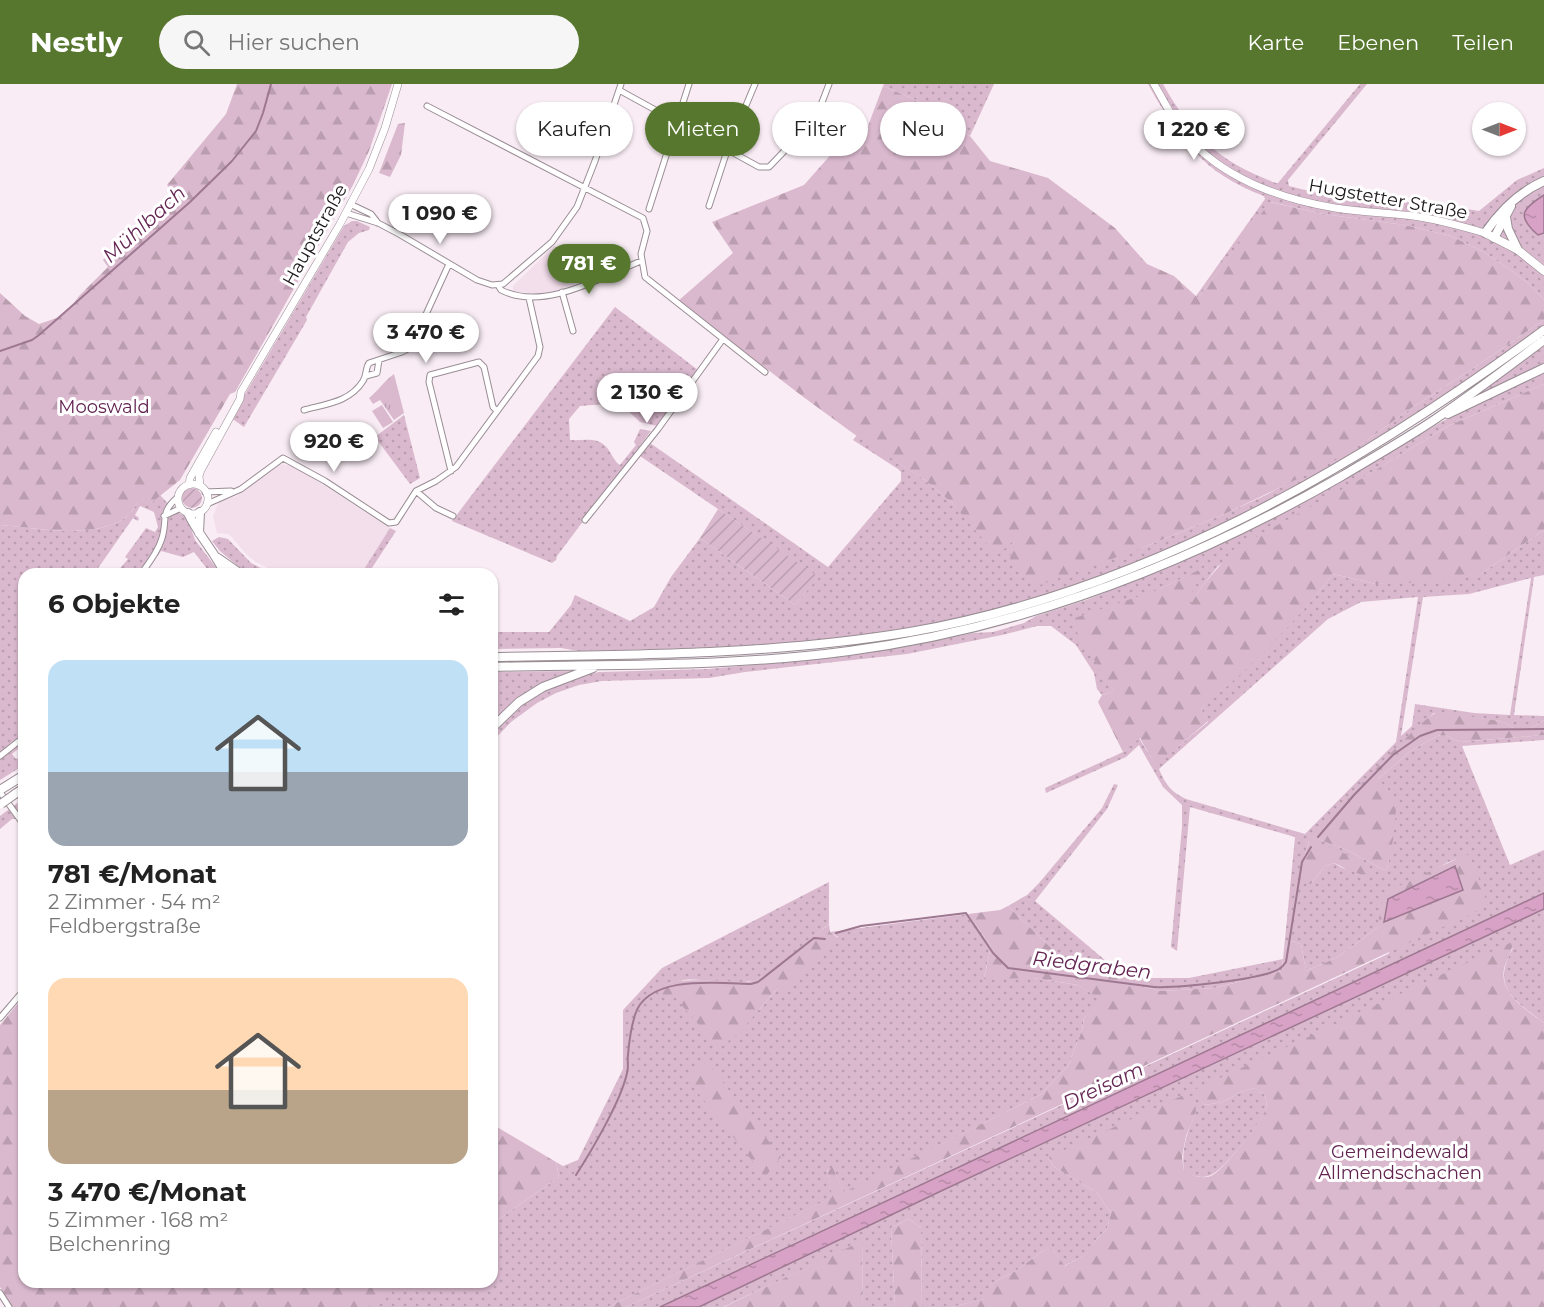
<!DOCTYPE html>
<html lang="de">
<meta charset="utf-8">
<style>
body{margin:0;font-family:Montserrat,sans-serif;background:#f6f6f6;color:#222;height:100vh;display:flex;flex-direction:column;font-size:22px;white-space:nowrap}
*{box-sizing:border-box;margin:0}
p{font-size:20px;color:#767676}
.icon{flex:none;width:33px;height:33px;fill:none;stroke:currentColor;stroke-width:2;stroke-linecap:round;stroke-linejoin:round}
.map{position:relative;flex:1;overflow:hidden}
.drawer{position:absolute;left:18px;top:484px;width:480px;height:720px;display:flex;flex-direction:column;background:#fff;border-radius:18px;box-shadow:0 2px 4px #0004}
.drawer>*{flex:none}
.banner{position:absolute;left:516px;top:18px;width:570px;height:54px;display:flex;gap:12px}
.needle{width:39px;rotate:90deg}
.controls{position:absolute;left:1472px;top:18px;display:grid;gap:12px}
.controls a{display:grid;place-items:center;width:54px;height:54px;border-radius:50%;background:#fff;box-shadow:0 2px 4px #0004;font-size:30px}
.price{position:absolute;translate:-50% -51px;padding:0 14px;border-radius:21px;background:#fff;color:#222;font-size:20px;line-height:39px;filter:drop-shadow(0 2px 3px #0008)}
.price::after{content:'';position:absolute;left:50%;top:36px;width:18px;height:14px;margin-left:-9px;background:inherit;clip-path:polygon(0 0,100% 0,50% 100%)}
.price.selected{background:#57772e;color:#fff}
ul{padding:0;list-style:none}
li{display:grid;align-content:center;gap:12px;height:318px;padding:0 30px}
li span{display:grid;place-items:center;height:186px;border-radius:18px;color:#555}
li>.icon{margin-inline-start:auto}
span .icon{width:108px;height:108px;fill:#fffc;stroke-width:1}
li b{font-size:26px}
h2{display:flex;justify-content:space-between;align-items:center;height:72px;padding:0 30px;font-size:26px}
.tag{padding:0 21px;border-radius:27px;background:#fff;box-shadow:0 2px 4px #0004;font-size:21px;line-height:54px}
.tag.selected{background:#57772e;color:#fff}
header{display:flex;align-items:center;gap:36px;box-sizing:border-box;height:84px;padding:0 30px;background:#57772e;color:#fff}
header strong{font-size:28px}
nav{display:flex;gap:33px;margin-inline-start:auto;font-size:21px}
.search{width:420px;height:54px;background:#f6f6f6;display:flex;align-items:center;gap:15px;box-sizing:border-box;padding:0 21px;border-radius:33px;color:#767676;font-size:22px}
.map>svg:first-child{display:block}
</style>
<header>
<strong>Nestly</strong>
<div class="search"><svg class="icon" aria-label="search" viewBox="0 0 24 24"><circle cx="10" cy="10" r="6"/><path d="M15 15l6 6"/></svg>Hier suchen</div>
<nav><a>Karte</a><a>Ebenen</a><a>Teilen</a></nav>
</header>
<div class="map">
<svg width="1544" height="1223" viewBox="0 0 1544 1223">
<defs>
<pattern id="grass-dots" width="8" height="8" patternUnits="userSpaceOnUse" patternTransform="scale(1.5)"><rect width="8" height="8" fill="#dab9ce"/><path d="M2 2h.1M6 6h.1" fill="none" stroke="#ba9eb0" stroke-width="1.8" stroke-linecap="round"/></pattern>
<pattern id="forest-firs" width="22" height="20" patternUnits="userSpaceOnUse" patternTransform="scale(1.5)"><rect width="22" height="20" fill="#dab9ce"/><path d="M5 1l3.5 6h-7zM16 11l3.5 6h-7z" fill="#ba9eb0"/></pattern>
<pattern id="park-tufts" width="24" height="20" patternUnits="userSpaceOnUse" patternTransform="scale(1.5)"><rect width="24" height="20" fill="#dab9ce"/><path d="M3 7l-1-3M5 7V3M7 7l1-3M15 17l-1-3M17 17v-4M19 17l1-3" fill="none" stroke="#ba9eb0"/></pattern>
<pattern id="garden-furrows" width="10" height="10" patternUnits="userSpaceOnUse" patternTransform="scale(1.5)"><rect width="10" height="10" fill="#dab9ce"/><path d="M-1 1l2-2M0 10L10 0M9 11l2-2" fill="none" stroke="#ba9eb0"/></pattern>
<pattern id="water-ripples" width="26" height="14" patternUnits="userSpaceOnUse" patternTransform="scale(1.5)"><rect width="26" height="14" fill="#d7a2c5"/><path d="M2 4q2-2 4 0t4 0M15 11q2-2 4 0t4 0" fill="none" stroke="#b88ba9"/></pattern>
</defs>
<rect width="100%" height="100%" fill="#f9ecf4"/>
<path fill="#f3deeb" d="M554,162L599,187L597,192L549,209L539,210L513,207V202Z
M279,380L294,382L390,444L361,490L278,489L256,478L247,471L232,453L228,450L217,449L213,432L219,417L237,412Z"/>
<path fill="url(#grass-dots)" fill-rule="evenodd" d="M884,0H994L970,52L937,39L918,17L883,2Z
M1148,0H1163C1193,53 1218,77 1276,99H1278L1360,0H1367L1288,96L1289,102L1329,112L1372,118H1425L1479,127L1517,96L1544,84V215L1528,199L1509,185L1482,167L1451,152L1405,141L1323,130L1271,118L1198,214L1196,212L1265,115L1264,112C1204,90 1178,54 1148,0Z
M352,137H357L370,143L369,146L359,149L348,158L306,233L307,236L244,343L231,334L344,142Z
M615,223L698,286L657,342L640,338L624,323L613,316L605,320L580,322L569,335L570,356C584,357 598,352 608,365C613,372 613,376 620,381L636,361L634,358L640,345L651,347L557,472L556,476L552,479L452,437Z
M1544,236V243C1498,275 1453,308 1406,338C1262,428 1105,505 937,538C818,562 698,565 578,567L561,564L492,565V548H549L571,521L575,511L630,537L654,523L671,493L700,454L795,521L818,493L640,372L650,359L828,483L901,397V388L898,385L853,356L857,351L925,396L953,420L970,438L1011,457L1015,461L1142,464L1229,428L1266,411L1366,357L1410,325L1466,289Z
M1544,262V281L1464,319Z
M1544,287V300L1448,342L1218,482L1203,501L1190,521L1184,518L1208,482L1160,505L1102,586L1114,608L1102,611L1097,605L1094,589L1076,561L1051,542H1037L1002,551L907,570L745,588L709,594L602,597L579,601L556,609L537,619L511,638L492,658V648C524,614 553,597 599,588L708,585L846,572L900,564L973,549L993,548L1024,539L1036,532L1086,516L1175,481L1238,452L1313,413L1443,337Z
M404,331L420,394L410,400L375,353Z
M160,411L175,427L187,433L195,456L221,490H211L194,468L183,473L161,467L145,490H115L128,475L125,473L146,444L155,448L158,443L154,428L140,422L135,431L139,434L138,437L133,434L94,490H24V660L12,670L16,675L24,671V681L0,696V441C39,444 90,456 125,434C130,431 134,424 137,419H151Z
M390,444L396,447L368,490H361Z
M1544,446V491L1534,493L1514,631L1544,632V636L1529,645L1513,644L1506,639L1494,636L1434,629L1402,659L1313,753L1347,766L1384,786L1387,785L1389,775L1378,695L1412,666L1437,652L1445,651L1460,658L1544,651V656L1462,662L1510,781L1544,766V809L660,1223H626L1388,870L1468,771L1448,778L1432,788L1410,799L1377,844L1338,873L1306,887L1301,860L1291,857L1284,865L1295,753L1190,723L1177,867L1171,863L1182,743V721L1163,703L1139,661L1126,673L1046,709L1045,704L1123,668L1139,654L1156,681L1208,638L1201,625C1247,582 1295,540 1333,490L1376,500L1482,489ZM1531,494L1510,631L1474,629L1415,620L1412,642L1401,652L1423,513L1469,510ZM1418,513L1396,658L1305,750L1186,715C1171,708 1165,700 1159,685L1328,535L1361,518ZM1309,757L1346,786L1334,779L1325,782L1311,800L1301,784Z
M219,453L228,455L251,479L272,490H247L220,467L212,457Z
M575,587L557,593L492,640V588Z
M1114,700L1118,701L1107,725L1035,817L1119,888L1077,889L1008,822L1027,811L1039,799L1102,724Z
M24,714V728L16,735H12L0,745V732Z
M829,798V840C807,857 776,892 750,897C722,903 692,888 666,901L672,910L759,926L777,905L838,853L830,848L968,830L991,862L984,894H1033L1078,901L1104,917L1084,934L1082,946L1068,982L1040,1011L844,1109L833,1084L827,1085L833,1113L608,1223H365L390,1207L396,1199L492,1198V1140L559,1093L556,1078L563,1082L578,1076L623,985V926L662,884Z
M1544,825V939C1515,916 1490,904 1513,864L1193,1007L1205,1021L1223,1018L1240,1008L1254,1004L1265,1011C1266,1016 1267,1021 1266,1025C1262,1038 1224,1086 1211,1091C1202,1095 1192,1092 1184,1088C1181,1065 1187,1048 1196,1028L1049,1073L1053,1082L1097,1109L1111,1129L1107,1145L1095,1157L1091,1168L1064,1182L1052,1165L1044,1166L1017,1186L991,1200L989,1214L952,1223H922L921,1144L909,1135L891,1144L895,1223H863L862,1158L723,1223H699L939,1108Z
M1283,875L1282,887L1214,904L1162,907L1139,902V894H1189Z"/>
<path fill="url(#forest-firs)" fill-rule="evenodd" d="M237,0H392L369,67L353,101L235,308L230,310L180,396L151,419H137C134,424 130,431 125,434C90,456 39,444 0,441V209L25,232L39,240L57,234L72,222L79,212L108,183L103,176L112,165L131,152L176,110L167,101L226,30Z
M883,2L918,17L937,39L970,52L990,77L1048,94L1115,144L1147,180L1174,192L1198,214L1270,118L1323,130L1405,141L1451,152L1482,167L1509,185L1528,199L1544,215V236L1466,289L1410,325L1366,357L1318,385L1229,428L1142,464L1040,501C1021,491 1002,483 1014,461L1012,458C1006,464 1002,469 992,466L953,420L925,396L854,350L802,312L678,217L733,169L712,138L804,101L842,58L868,42Z
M405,39L401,71L390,93L379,89L398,40Z
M1544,300V446L1482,489L1451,497L1376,500L1333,490C1297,537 1247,587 1201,625L1208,637L1156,682L1140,654L1123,668L1098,618L1102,611L1114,608L1070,537L1072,535L1160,505L1209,481L1185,518L1190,521L1203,501L1234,465L1359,396L1448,342Z
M1438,628L1494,636L1506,639L1513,644L1529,645L1544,636V651L1460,658L1445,651L1437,652L1412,666L1378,695L1397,715L1393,756L1387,785L1384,786L1347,766L1312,753C1332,733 1420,633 1438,628Z
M1309,757L1346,770L1373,787L1362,791L1334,779L1325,782L1311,800L1301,799V784Z
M1467,770L1474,781L1488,822L626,1223H608L832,1113L827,1084H833L844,1108L1040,1011L1068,982L1082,946L1084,934L1103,917L1078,901L1033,894L984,895L991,862L968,830L1000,826L1008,822L1077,889L1119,888L1139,894V902L1162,907L1214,904L1282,887L1284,865L1291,857L1301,860L1306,887L1338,873L1377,844L1384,809ZM1410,806H1463L1384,838L1388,815Z
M829,840L830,848L838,854L785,905H777L739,949L719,964L672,910L665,914L656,905L675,897L700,896L748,898L765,892Z
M1512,858C1513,868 1506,875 1504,885C1499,910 1527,926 1544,939V1223H952L988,1214L991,1200L1017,1186L1044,1166L1052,1165L1065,1182L1090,1168L1095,1157L1107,1145L1111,1129L1097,1109L1053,1082L1049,1073L1188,1009L1195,1019L1196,1028L1186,1052L1182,1073L1184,1087C1192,1092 1202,1095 1211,1092C1224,1086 1261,1038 1266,1025C1267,1021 1266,1016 1265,1011L1254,1004L1240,1008L1223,1018L1205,1021L1192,1007Z
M24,912V1198L396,1199L384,1217L365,1223H12L0,1203V941Z
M707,978L781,1073L765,1093L687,995Z
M492,1040L556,1078L559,1093L492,1140Z
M909,1135L921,1144L922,1223H895L891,1144Z
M862,1157L863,1223H724Z"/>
<path fill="url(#park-tufts)" d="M394,290L404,329L394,336L380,316L373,320L369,314C378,307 384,297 394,290Z"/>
<path fill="url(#garden-furrows)" d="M182 414a10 10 0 1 1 20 0a10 10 0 1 1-20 0Z
M718,425L819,493L795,521L700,454Z"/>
<path fill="#dab9ce" d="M382,321L393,338L383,344L372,327Z"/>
<path fill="url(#water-ripples)" stroke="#9e7891" stroke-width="1.5" d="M1544,111V149L1538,151C1516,132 1522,125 1544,111Z
M1455,782L1463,806L1384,838L1388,815Z
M1544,809V825L939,1108L699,1223H660Z"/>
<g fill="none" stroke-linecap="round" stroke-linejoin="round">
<path stroke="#9e7891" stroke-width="2" d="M0,267L32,256L39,251L190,118L232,77L256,47L263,29L271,0
M1318,753L1354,711L1393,671L1420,652L1437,646L1544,645
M836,849L861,842L966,829L993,869L1008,884L1154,903C1177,904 1261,896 1279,885C1282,883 1284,881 1286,878L1302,778L1311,763
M576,1091C592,1066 621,1017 627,989C629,983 627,977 628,971C629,958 631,944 635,931C647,890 719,899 751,900L758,898L814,854L825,855"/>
<g stroke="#998d94" stroke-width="7">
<path id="minor" d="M619,6L759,83H769L816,34L829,0
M427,22L643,134L647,147L641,170L645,193L765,288
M350,120L371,130L378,139
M709,122L728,64L755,0
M649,125L689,0
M346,129L378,139L399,150L477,196L492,201L503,200L552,158L577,123L595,77L621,0
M498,201L501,206C544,228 601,193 641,177
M562,208L573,247
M366,292L377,289L379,276
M304,326C326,320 350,318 363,297C367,291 365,285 369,279L402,268L411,263L449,180
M451,387L429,298L430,291L479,278L484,283L493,323L497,327
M416,407L436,424L453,432
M205,408L231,407
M207,420L241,405L283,374L325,397L389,439L396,438L416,407L436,397L456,383L538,272L540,263L529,214
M164,432L181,424
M585,436L658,345L723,255
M141,490C148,480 157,469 161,457C169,436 158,430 178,413
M0,672L24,653
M0,708L24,741
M0,934L24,906
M0,1209L9,1223"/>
</g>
<g stroke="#998d94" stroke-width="8">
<path id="tertiary" d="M1154,0C1166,21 1177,44 1195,61C1231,97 1285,116 1335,124C1361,128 1387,129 1413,132C1437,135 1461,142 1485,149
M178 415a15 15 0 1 1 30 0a15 15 0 1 1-30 0Z
M189,401L190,394L216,348
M200,402L199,392L201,386L240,315L241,308L340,140L369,85L385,44L398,0"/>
</g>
<g stroke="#998d94" stroke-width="9">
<path id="secondary" d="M1485,149L1518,166L1544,187"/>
</g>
<g stroke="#998d94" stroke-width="10">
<path id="trunk" d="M1506,133L1508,145L1518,166
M1485,149C1500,127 1519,108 1544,97
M1494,154L1511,122
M1448,330L1544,284
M188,429C198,451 215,468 225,490
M199,449L200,428
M218,474L241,490
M492,573C632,571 772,571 910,548C1144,507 1355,385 1544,246
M492,583C611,580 731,583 849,567C1024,544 1189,480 1342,392C1372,374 1404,356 1434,336C1471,311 1508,283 1544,256
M492,644L519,618L543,603L593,584
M0,706L24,691
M15,710L24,704"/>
</g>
<use href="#minor" stroke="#fff" stroke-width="5"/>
<use href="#tertiary" stroke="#fff" stroke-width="7"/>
<use href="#secondary" stroke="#fff" stroke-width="8"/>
<use href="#trunk" stroke="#fff" stroke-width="8"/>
<g stroke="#998d94" stroke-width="10" stroke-linecap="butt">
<path id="trunk-bridge" d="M1,720L15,710"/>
</g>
<use href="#trunk-bridge" stroke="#fff" stroke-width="8"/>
</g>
<g text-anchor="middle" stroke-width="6" stroke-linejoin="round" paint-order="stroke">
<g font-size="18" fill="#1a1619" stroke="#fff">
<text transform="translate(1388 115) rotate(10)" y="6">Hugstetter Straße</text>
<text transform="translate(315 151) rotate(-61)" y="6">Hauptstraße</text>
</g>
<g font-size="18" fill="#622351" stroke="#fff">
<text x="104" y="329">Mooswald</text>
<text x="1400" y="1074">Gemeindewald<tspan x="1400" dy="21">Allmendschachen</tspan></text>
</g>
<g font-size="20" font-style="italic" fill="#642553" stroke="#fff">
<text transform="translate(144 140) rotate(-42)" y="7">Mühlbach</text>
<text transform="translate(1092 881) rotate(7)" y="7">Riedgraben</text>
<text transform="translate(1103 1002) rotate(-25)" y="7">Dreisam</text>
</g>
</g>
</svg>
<div class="controls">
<a><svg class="needle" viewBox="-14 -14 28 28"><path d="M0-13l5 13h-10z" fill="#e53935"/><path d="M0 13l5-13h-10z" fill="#767676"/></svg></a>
</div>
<b class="price" style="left:1194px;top:77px">1 220 €</b>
<b class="price" style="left:440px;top:161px">1 090 €</b>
<b class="price selected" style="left:589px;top:211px">781 €</b>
<b class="price" style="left:426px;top:280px">3 470 €</b>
<b class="price" style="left:647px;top:340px">2 130 €</b>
<b class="price" style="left:334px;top:389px">920 €</b>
<div class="banner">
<a class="tag">Kaufen</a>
<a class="tag selected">Mieten</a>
<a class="tag">Filter</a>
<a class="tag">Neu</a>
</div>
<section class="drawer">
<h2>6 Objekte<svg class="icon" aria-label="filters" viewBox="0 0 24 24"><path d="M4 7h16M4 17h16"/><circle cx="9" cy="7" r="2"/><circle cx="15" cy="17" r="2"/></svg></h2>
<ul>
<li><span style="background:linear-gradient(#bfe0f5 60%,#9aa5b1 0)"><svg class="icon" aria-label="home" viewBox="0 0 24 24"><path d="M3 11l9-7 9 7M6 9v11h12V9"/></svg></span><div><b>781 €/Monat</b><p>2 Zimmer · 54 m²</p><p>Feldbergstraße</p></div></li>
<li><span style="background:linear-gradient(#ffd9b3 60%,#b9a48a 0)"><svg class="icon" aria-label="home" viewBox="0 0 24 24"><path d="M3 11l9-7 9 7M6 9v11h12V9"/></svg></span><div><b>3 470 €/Monat</b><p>5 Zimmer · 168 m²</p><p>Belchenring</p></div></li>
</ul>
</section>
</div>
